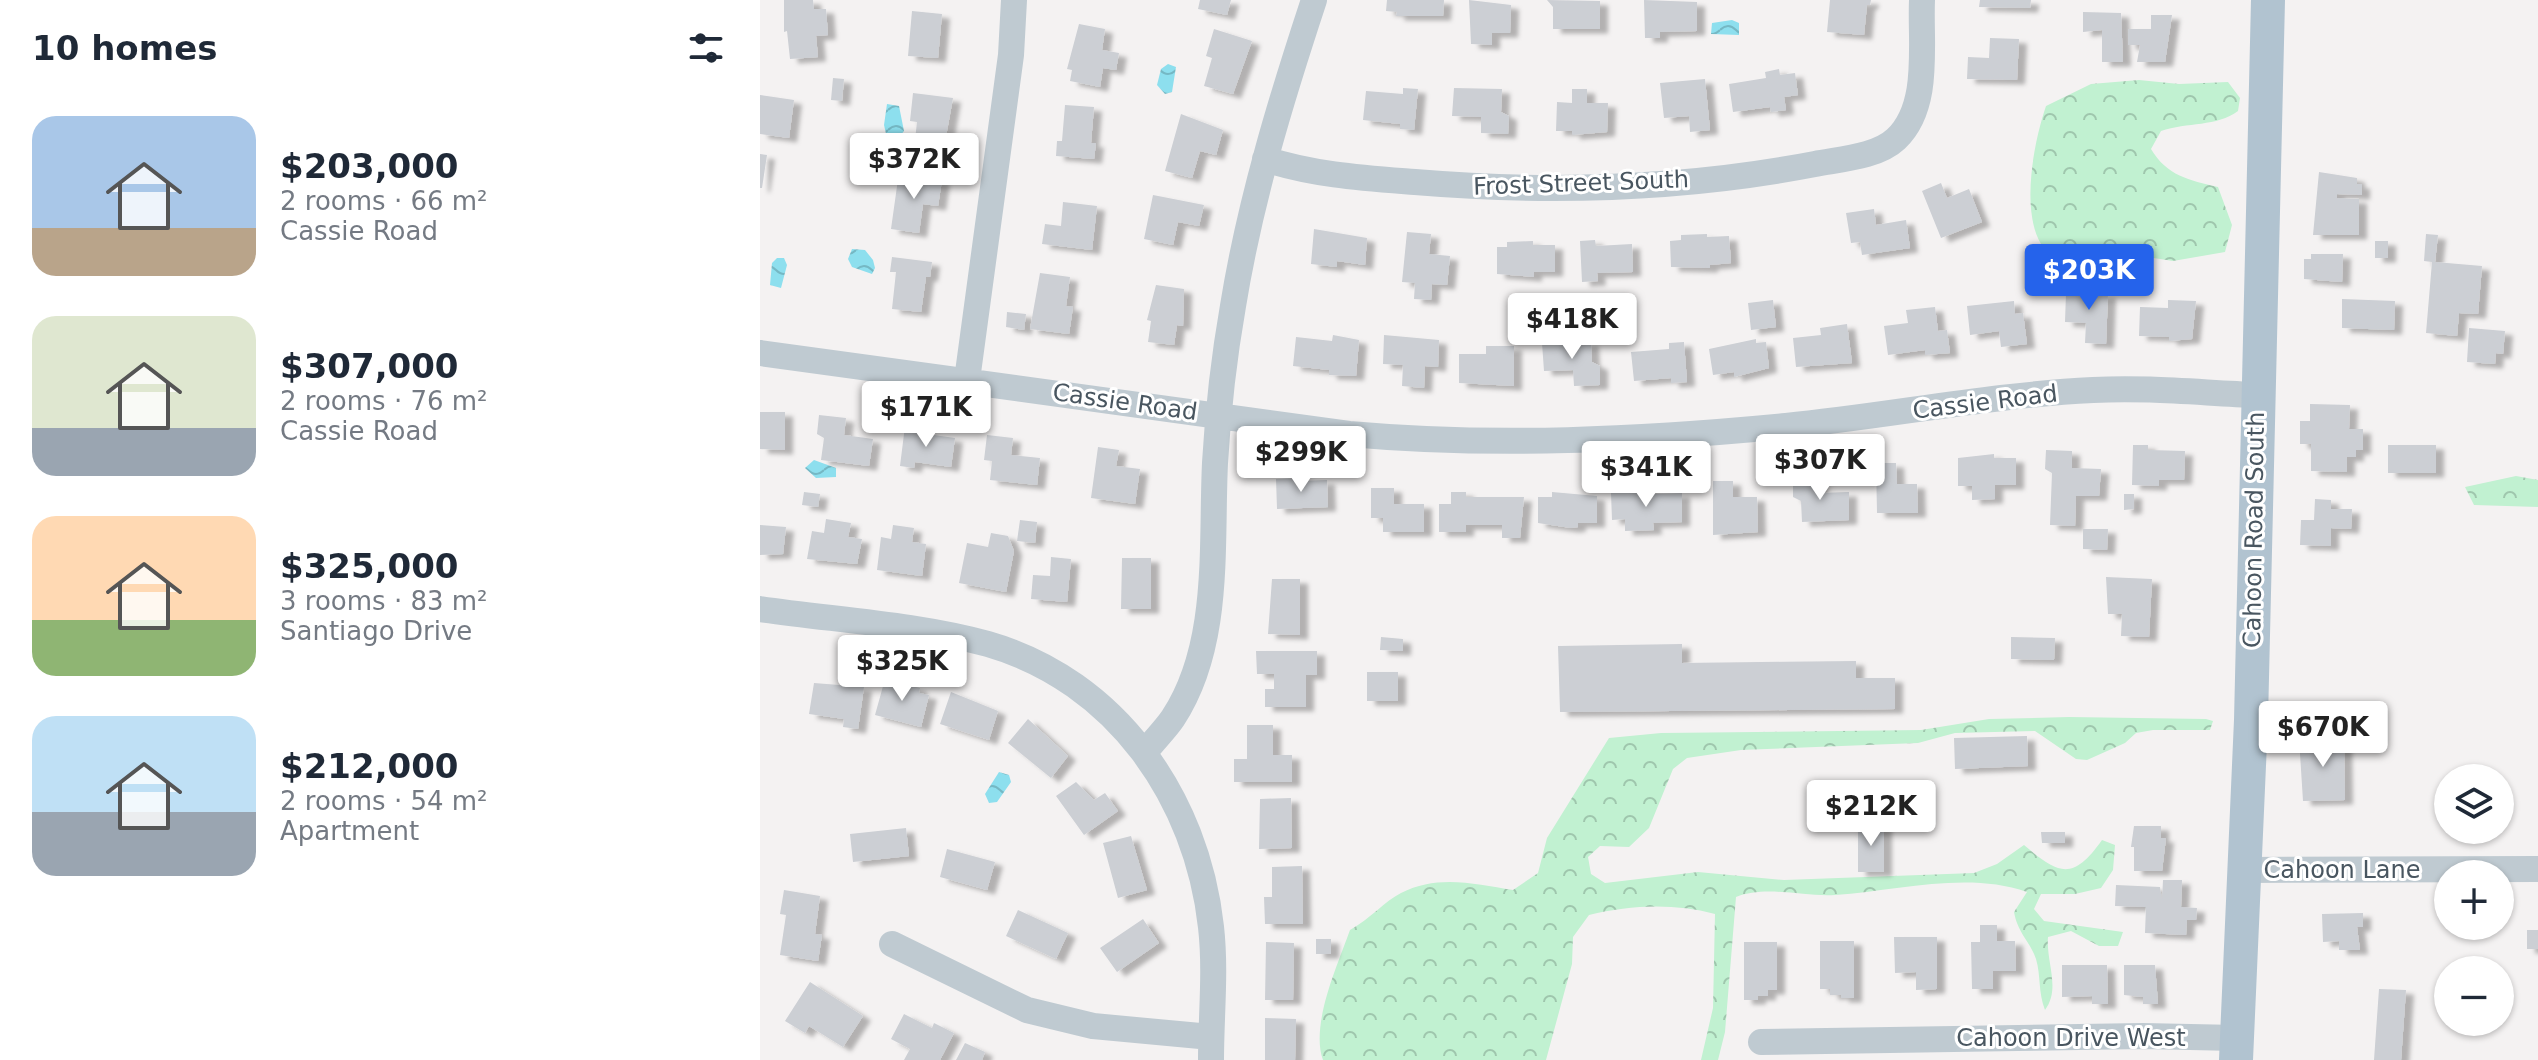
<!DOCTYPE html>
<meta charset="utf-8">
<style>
body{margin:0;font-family:"DejaVu Sans",sans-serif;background:#f2f2f3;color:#1f2937;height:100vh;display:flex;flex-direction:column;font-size:30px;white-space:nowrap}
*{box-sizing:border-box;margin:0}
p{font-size:26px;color:#747a83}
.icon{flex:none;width:44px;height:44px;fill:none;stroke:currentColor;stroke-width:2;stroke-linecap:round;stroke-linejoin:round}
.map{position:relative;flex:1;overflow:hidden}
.drawer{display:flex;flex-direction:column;background:#fff;width:760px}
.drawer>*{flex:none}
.fabs{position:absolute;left:1674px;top:764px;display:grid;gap:16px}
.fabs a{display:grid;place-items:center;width:80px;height:80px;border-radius:50%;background:#fff;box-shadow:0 2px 6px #0004;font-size:40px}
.price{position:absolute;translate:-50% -68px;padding:0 18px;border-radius:8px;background:#fff;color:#222;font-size:26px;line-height:52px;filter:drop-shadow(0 2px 4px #0008)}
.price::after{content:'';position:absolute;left:50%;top:48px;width:24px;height:18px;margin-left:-12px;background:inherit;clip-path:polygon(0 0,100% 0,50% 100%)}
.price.current{background:#2563eb;color:#fff}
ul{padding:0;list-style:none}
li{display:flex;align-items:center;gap:24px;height:200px;padding:0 32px}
li span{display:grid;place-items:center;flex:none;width:224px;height:160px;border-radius:24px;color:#555}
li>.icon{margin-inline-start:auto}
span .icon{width:96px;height:96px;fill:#fffc;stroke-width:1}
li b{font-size:34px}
h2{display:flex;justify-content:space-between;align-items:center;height:96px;padding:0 32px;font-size:34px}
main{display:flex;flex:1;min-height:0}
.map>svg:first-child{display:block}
</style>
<main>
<section class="drawer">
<h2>10 homes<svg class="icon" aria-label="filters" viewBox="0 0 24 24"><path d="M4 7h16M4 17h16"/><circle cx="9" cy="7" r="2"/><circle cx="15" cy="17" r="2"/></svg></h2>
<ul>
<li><span style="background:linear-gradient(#a9c7e8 70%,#b9a48a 0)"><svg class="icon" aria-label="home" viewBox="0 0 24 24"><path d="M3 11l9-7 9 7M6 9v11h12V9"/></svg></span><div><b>$203,000</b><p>2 rooms · 66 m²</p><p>Cassie Road</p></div></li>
<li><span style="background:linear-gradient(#dfe7d0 70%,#9aa5b1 0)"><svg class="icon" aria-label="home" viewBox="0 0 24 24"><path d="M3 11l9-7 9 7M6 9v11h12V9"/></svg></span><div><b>$307,000</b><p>2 rooms · 76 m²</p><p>Cassie Road</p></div></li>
<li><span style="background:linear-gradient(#ffd9b3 65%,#8fb573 0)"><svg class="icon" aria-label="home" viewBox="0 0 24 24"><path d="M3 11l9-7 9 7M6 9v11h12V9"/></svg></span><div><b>$325,000</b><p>3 rooms · 83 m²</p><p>Santiago Drive</p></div></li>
<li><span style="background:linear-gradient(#bfe0f5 60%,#9aa5b1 0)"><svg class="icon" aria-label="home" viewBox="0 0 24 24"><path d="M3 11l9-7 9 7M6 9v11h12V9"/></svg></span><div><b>$212,000</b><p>2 rooms · 54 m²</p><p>Apartment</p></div></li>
</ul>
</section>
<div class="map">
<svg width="1778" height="1060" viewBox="0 0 1778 1060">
<defs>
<pattern id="forest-crowns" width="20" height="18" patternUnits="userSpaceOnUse" patternTransform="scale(2)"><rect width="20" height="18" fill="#c1f1d1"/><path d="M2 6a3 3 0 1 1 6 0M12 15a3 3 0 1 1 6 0" fill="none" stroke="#9fc6ad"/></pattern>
<pattern id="water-waves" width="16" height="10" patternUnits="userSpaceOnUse" patternTransform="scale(2)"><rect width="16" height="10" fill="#8ddfee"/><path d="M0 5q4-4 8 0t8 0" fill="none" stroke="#75b8c4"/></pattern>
<filter id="shadow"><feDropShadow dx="8" dy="4.5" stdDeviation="2" flood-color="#0004"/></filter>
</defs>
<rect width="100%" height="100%" fill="#f4f2f2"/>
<path fill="url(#forest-crowns)" d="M1379,80L1419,84L1468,82L1480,98L1478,111C1457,127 1427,122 1401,131L1391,149C1407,176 1429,180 1458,187L1472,225L1465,252L1413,261L1329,248L1297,260C1254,236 1273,144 1286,106L1331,84Z
M1756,476L1778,480V507L1714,505L1705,487Z
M1309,717L1446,719L1453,721L1450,730H1393L1376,733L1365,743L1327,760L1316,759L1275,731L1195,733L1158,743L981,750L927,758L913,769L889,828L869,847L840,846L828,857L831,874L845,883L938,872L1024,880L1214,873L1237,864L1264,845C1299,875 1313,881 1342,840L1355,845L1353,870L1341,888L1315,894H1281L1274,909L1284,921L1363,932L1358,946H1339L1311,931L1288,937C1286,963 1301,988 1285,1010C1278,992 1281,976 1276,959C1270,941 1258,934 1254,912L1267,892C1207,871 1137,891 1075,895C1043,897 1006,885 976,897L965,1032L958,1060H941L953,1008L955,914C913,903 871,905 829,915L813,937L812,964L786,1060H563C550,1025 578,964 590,930C610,919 625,901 641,893C678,874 715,884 753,890L778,873L787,838L849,738L901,733L1161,730L1229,719Z"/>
<path fill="url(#water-waves)" d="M972,20L979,23V35L951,34L952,23Z
M408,64L416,67L412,92L405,94L397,85L401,69Z
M127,104L139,106L144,131L136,141L127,138L124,125Z
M92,249L105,250L113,260L115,268L112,274L92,267L88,259Z
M17,258H24L27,265L21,288L10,285L12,263Z
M54,460L76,468V477L56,478L45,468Z
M239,772L249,775L251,782L237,802L229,803L225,794Z"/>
<path fill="#cccfd4" filter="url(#shadow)" d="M24,0H53L54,9H66L68,35L56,36L58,57L30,59L27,31L24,32Z
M440,0H471L467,15L438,9Z
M627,0H684L683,16H636L637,12L626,11Z
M709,0L751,5L750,33H732V45L711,44Z
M787,0L840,1V29H793V7Z
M884,0L937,2V31L900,32V38H885Z
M1070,0H1111L1110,5H1107L1104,35L1067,32Z
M1220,0H1271L1270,8L1219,7Z
M152,11L182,14L178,58L148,56Z
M1323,12L1361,13L1363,62H1342V30L1323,32Z
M1391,15H1412L1405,62H1377L1380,45H1368V29H1391Z
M319,24L345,29L342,50L359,53L356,70L343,68L340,87L310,81L312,70L307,69Z
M454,29L492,41L473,94L444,86L452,58L446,56Z
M1230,38L1259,39L1257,80L1207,79L1208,57L1229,58Z
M1019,69L1020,75L1035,73L1038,95L1024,97L1026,110L1011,112L1010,107L973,112L969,84L1006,78L1005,72Z
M73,78L84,79L82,101L71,100Z
M945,79L950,130L930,132L929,116L904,118L900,83Z
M643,88L658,89L654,130L640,129V124L603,120L606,91L643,94Z
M694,88L742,89L741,112L749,116L748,134L721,133V117L692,116Z
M812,89H827V103H848L847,132L812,135V131H796L797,102L812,103Z
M153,93L193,98L183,153L154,149L157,122L150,121Z
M0,95L34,100L29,138L0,134Z
M305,105L334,107L331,143H336L334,159L296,156L297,141H302Z
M421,114L463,130L456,155L440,151L432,178L405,171Z
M0,154L7,155L2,188H0Z
M139,172L182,180L178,206L163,204L159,233L131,229Z
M1559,172L1597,178V184H1602V195L1577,194V198L1599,199V235H1553Z
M1181,183L1187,198L1209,189L1222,222L1181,238L1162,191Z
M393,195L444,205L439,226L418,222L413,245L384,239Z
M303,202L337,206L332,250L282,244L285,224L301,226Z
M1114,209L1116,225L1146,220L1150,248L1102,255L1100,242L1091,243L1086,213Z
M554,229L607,238L605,265L577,261V267L551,264Z
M647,232L671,234L669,254L690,256L687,285L672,284L671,300L654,299L655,283L642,282Z
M947,234V237L969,236L971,263L950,265V268L911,267L910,241L921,240V235Z
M1666,234L1678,235L1675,262L1722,266L1718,314L1699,313L1697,336L1666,333L1672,262L1664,261Z
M835,240L836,246L872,244L873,272L837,273L838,281L822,282L820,241Z
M773,241V245H795V272H774V277L737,274V247H747V242Z
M1615,241H1628V258H1615Z
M1551,254H1583L1582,282L1544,279V259H1551Z
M132,257L172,262L170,277H166L161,312L132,309L136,272H130Z
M280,273L310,277L306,306L313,307L309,334L270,329Z
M1320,280H1335V294H1348L1346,344L1325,343L1326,323L1305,322L1306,293H1320Z
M396,285L424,289L423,326L417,325L414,345L388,342L391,321L387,320Z
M1582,299L1635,301L1634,330L1582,328Z
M1013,300L1016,327L991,330L988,303Z
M1408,300L1436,301L1432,339L1409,341V337L1379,336L1380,307L1408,308Z
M1254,301L1255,314L1263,313L1267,344L1241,347L1239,331L1210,335L1207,306Z
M1175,307L1178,331L1187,330L1190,353L1165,355V350L1128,355L1124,326L1148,323L1146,310Z
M247,312L266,314L264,330L246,327Z
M1087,324L1092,363L1036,367L1033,338L1061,335L1060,328Z
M1709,328L1745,331L1743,354L1736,353L1735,364L1707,362Z
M573,335L599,340L596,376L569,375V370L533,366L536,337L572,341Z
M624,335L679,340L678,367L665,366L664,388L642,386L643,365L623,364Z
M996,339V343L1006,342L1009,368L974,377V372L953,375L949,349Z
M831,342L832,362L840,366V385L814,386L813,370L784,371L782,343Z
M924,342L927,382L911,383V378L874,381L871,352L909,349V343Z
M726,346H754V386L699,383V354H726Z
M1550,404L1590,405L1589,429H1603V450H1596V457H1587V472L1551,471V444H1540V421H1550Z
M0,412H25V450L0,449Z
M59,415L86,418L84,435L113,439L109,466L61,460L64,438L57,434Z
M145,426L160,428L159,433L195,438L191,467L155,462L154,468L140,466Z
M227,435L253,438L251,455L280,458L277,485L230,480L232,461L224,460Z
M1373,445H1388V450L1425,451L1424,480H1399V486L1372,485Z
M1628,445H1676V473H1628Z
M338,447L359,450L356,466L380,469L375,504L331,498Z
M1286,450L1312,451V468L1341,469L1339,496H1316L1315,526L1290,525L1292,473L1285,469Z
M1234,454V458H1256V485H1235V499L1212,500V486H1198V458Z
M1116,463H1136L1137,484H1157L1158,513H1117Z
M539,478V481L567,480L568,507L517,509L516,479Z
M1059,479V493L1089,492V520L1042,522L1041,501L1033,497V480Z
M953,481H973V497H997L998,532L953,535Z
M611,488H634V504H664V532H623V518H611Z
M890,491V494L922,493V522L893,523L894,530L865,531V519L852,520L851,493Z
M44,492L60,494L58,507L42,505Z
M691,492H706V497H764L760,538H742V525H706V532H679V504H691Z
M792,492L837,496V523H818V527L811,528L778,523V497H792Z
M1364,494H1374V509L1364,510Z
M1555,499L1571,500V509H1592L1591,529L1571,528V546L1540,545L1541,520H1554Z
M66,519L91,523L88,537L102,539L97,564L47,559L52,531L64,533Z
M260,520L277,522L275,543L257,541Z
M0,525L26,527L23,554L0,555Z
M133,525L154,528L152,542L166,544L162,576L117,570L121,537L131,539Z
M1323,529H1348L1347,550L1323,549Z
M231,533L248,536L254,551L246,592L199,583L207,543L228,547Z
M291,557L311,559L307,602L271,599L273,575L290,576Z
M362,558H391V609H361Z
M1346,577L1392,579L1389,637L1361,636L1362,614H1348Z
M512,579H540V635L508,634Z
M621,637L643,639V651L620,650Z
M1251,637L1295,638L1294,660L1251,659Z
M922,644V663L1096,661V678H1135V709L800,712L798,646Z
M496,651H557V675H546V707H505V689H514V674H497Z
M607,672H638V701H607Z
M125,679L160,688L159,693L169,695L161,727L115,715Z
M54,683L104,687L98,729L83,727L84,719L49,714Z
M191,692L238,711L229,740L180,724Z
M268,719L308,756L291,778L248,743Z
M487,725H513V755H532V782H474V759H487Z
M1267,736L1268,766L1195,769L1194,738Z
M1584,737L1585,800L1543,801L1539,738Z
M316,782L334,800L345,793L358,811L324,835L296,796Z
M531,798L532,848L499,849L500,799Z
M1098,825H1124V872H1098Z
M1374,826H1401V838H1406L1402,871H1374V847H1371Z
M146,828L149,856L93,862L90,834Z
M1281,832H1305V843H1282Z
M371,836L387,890L358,898L343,843Z
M187,849L235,862L227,890L180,877Z
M542,866L543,924H505L504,897H512V867Z
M1403,880H1422L1421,907L1437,908L1436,920H1427L1426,935L1385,933L1386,907L1355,906L1356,885L1400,887L1402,900Z
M24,890L60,896L55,934L62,935L58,961L20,955L26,915L20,914Z
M258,910L308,933L296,959L246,936Z
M1603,913V927H1597L1600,950H1579V941L1563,942L1562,914Z
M383,919L399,943L357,972L340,948Z
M1220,925H1237V941H1255L1256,971H1233V989H1212L1211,942H1220Z
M1767,930H1778V949H1767Z
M1134,937H1177V989L1156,990V972L1135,973Z
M556,939H571V954H556Z
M1060,941H1094V998H1081V995H1070V989H1060Z
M506,942L534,943L533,1000H505Z
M984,942H1017V990H1008V996H998V1000H984Z
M1302,965H1347L1348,1004H1332V996L1302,997Z
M1364,965H1395L1398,1004H1383V997L1364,995Z
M50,982L103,1016L83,1047L49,1026L45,1033L25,1021Z
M1619,989L1646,990L1641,1060H1614Z
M144,1014L172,1028L174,1023L194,1033L180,1060H144L150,1049L131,1039Z
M505,1018L536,1019L535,1060H505Z
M205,1043L225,1052L222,1060H196Z"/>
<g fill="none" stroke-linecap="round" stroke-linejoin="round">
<path stroke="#bfcad1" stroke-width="26" d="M505,159C554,175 604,178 655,182C787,193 925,189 1055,164C1080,159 1117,157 1136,139C1171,106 1160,44 1162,0
M0,353L589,434C735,447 880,440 1026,426C1128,416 1230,395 1333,390C1387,387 1443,393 1497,395
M207,380L251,55L254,0
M0,609C75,620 155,624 228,644C356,681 437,798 451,927C456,971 451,1016 451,1060
M386,751C394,740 405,730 413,718C461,645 451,546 455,463C458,411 464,357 473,306C490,201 521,100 554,0
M1483,870L1778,869
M132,944L267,1010L333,1026L451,1037
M1001,1042L1383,1036L1477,1038"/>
<path stroke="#b1c3d0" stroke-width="34" d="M1476,1060L1491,720L1508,0"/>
</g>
<g text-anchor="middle" stroke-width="6" stroke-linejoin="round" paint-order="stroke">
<g font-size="24" fill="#495660" stroke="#fff">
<text transform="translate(821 183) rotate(-2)" y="8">Frost Street South</text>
<text transform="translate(365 402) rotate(8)" y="8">Cassie Road</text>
<text transform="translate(1225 402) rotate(-7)" y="8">Cassie Road</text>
<text transform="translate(1494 530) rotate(-89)" y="8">Cahoon Road South</text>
<text x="1582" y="878">Cahoon Lane</text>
<text x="1311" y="1046">Cahoon Drive West</text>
</g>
</g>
</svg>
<div class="fabs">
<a><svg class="icon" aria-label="layers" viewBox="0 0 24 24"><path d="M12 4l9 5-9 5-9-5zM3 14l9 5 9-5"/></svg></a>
<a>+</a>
<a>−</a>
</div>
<b class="price" style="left:154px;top:201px">$372K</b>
<b class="price current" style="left:1329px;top:312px">$203K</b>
<b class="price" style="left:812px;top:361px">$418K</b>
<b class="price" style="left:166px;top:449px">$171K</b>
<b class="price" style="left:541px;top:494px">$299K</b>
<b class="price" style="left:1060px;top:502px">$307K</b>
<b class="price" style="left:886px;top:509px">$341K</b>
<b class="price" style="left:142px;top:703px">$325K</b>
<b class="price" style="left:1563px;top:769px">$670K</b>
<b class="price" style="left:1111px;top:848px">$212K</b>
</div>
</main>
